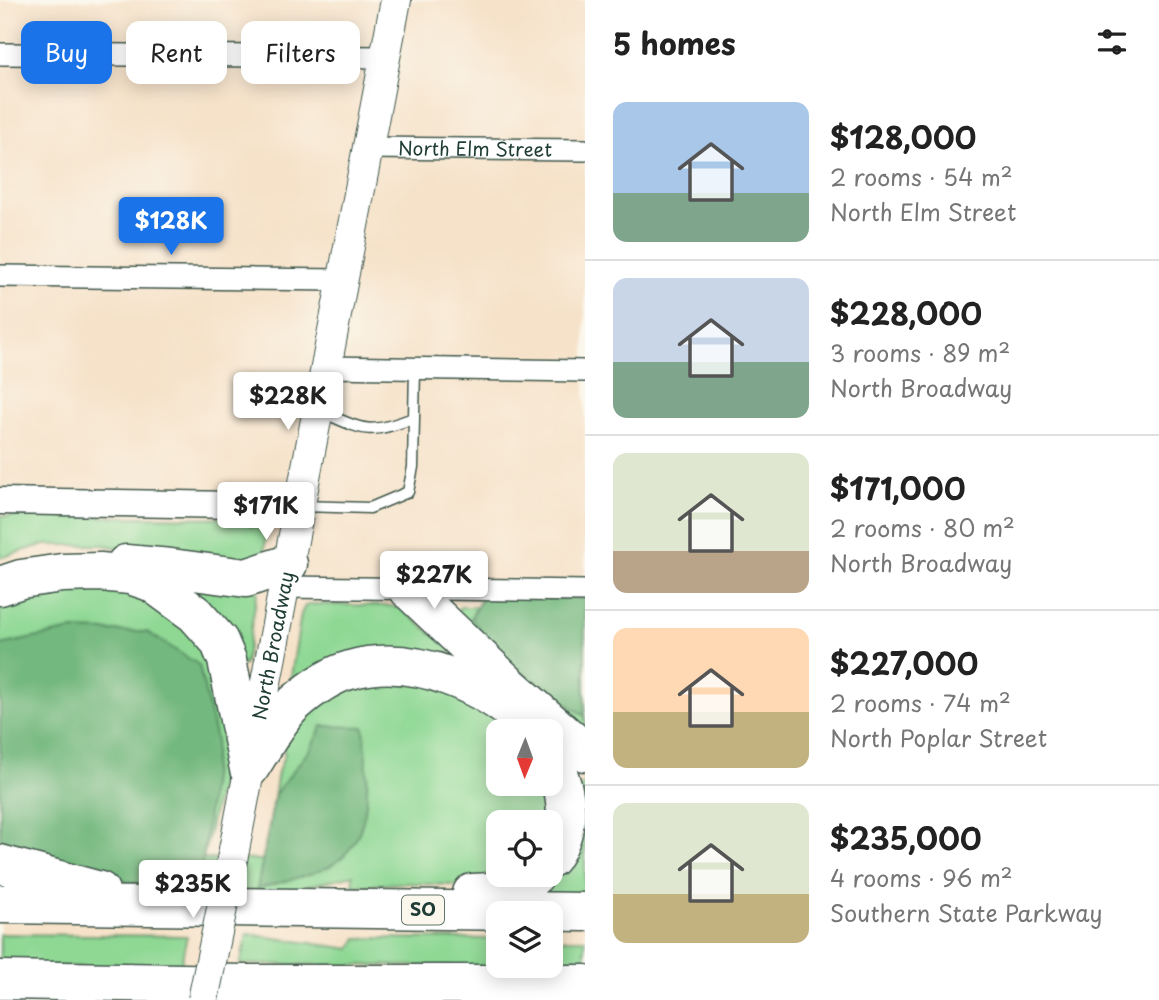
<!DOCTYPE html>
<meta charset="utf-8">
<style>
body{margin:0;font-family:"Playpen Sans",sans-serif;background:#f2f2f2;color:#222;height:100vh;display:flex;flex-direction:column;font-size:26px;white-space:nowrap}
*{box-sizing:border-box;margin:0}
p{font-size:23px;color:#767676}
.icon{flex:none;width:38px;height:38px;fill:none;stroke:currentColor;stroke-width:2;stroke-linecap:round;stroke-linejoin:round}
.map{position:relative;flex:1;overflow:hidden}
.side{display:flex;flex-direction:column;background:#fff;width:574px}
.side>*{flex:none}
.guide{position:absolute;left:21px;top:21px;width:458px;height:63px;display:flex;gap:14px}
.needle{width:46px;rotate:181deg}
.buttons{position:absolute;left:486px;top:719px;display:grid;gap:14px}
.buttons a{display:grid;place-items:center;width:77px;height:77px;border-radius:14px;background:#fff;box-shadow:0 4px 18px #0003;font-size:35px}
.price{position:absolute;translate:-50% -60px;padding:0 16px;border-radius:7px;background:#fff;color:#222;font-size:23px;line-height:46px;filter:drop-shadow(0 2px 4px #0008)}
.price::after{content:'';position:absolute;left:50%;top:42px;width:21px;height:16px;margin-left:-10px;background:inherit;clip-path:polygon(0 0,100% 0,50% 100%)}
.price.current{background:#1a73e8;color:#fff}
ul{padding:0;list-style:none}
li{display:flex;align-items:center;gap:21px;height:175px;padding:0 28px}
li+li{border-top:2px solid #e0e0e0}
li span{display:grid;place-items:center;flex:none;width:196px;height:140px;border-radius:14px;color:#555}
li>.icon{margin-inline-start:auto}
span .icon{width:84px;height:84px;fill:#fffc;stroke-width:1}
li b{font-size:30px}
h2{display:flex;justify-content:space-between;align-items:center;height:84px;padding:0 28px;font-size:30px}
.tag{padding:0 24px;border-radius:14px;background:#fff;box-shadow:0 4px 18px #0003;font-size:24px;line-height:63px}
.tag.current{background:#1a73e8;color:#fff}
main{display:flex;flex:1;min-height:0}
.map>svg:first-child{display:block}
</style>
<main>
<div class="map">
<svg width="585" height="1000" viewBox="0 0 585 1000">
<rect width="100%" height="100%" fill="#fbf7ec"/>
<filter id="ink" filterUnits="userSpaceOnUse"><feTurbulence type="fractalNoise" baseFrequency=".0143" numOctaves="2"/><feDisplacementMap in="SourceGraphic" scale="14" xChannelSelector="R" yChannelSelector="G"/><feConvolveMatrix kernelMatrix="1 2 1 2 8 2 1 2 1" color-interpolation-filters="sRGB"/></filter>
<filter id="wash" filterUnits="userSpaceOnUse"><feTurbulence type="fractalNoise" baseFrequency=".00686" numOctaves="4" result="noise"/><feDisplacementMap in="SourceGraphic" scale="28" xChannelSelector="R" yChannelSelector="G"/><feGaussianBlur stdDeviation="1.57" result="paint"/><feColorMatrix in="noise" values="0 0 0 0 0 0 0 0 0 0 0 0 0 0 0 0 0 1.4 0 .05"/><feComposite in="paint" operator="in"/></filter>
<g filter="url(#wash)">
<rect width="100%" height="100%" fill="#f6e2c9"/>
<path fill="#8fd894" stroke="#578a64" stroke-width="2" d="M0,516L250,518V526H267L264,555L256,562L198,564L104,545H42L0,558Z
M191,584L258,588L245,664L243,666Z
M56,585L137,591L191,625L225,677L232,731L203,859L264,860L278,772L285,753L280,745L333,684H441L517,731L499,732V784H551V822H499V875L494,887L404,883L353,886V875L283,892L118,889L0,861V602Z
M312,604L391,606L401,609L454,651L437,664L288,695L301,614L305,606Z
M460,607H476L471,618L499,657L585,716V744L455,614Z
M585,783V895H543L537,887L574,792Z
M0,934L187,936L180,968L0,966Z
M247,934L351,949L357,938L499,939V966H551V939H585V968L240,964Z"/>
<path fill="#73b87e" stroke="#497a59" stroke-width="2" d="M482,597L585,598V716L499,657L471,618Z
M72,630L147,632L199,665L216,740L203,859L196,892L96,877L0,842V645Z
M322,726L364,727C367,772 378,839 330,866C314,875 277,883 257,889L275,794L311,748Z"/>
</g>
<g filter="url(#ink)">
<g fill="none" stroke-linecap="round" stroke-linejoin="round">
<g stroke="#3f564a" stroke-width="13">
<path id="service" d="M320,411C364,430 367,436 413,418
M300,506L370,508L408,492L413,467L415,368"/>
</g>
<g stroke="#3f564a" stroke-width="24">
<g id="minor">
<path d="M0,54L385,57"/>
<path id="s1" d="M367,148L585,150"/>
<path d="M0,276L342,280"/>
<path d="M326,367L585,371"/>
<path d="M284,587L585,591"/>
</g>
</g>
<g stroke="#3f564a" stroke-width="29">
<path id="tertiary" d="M0,501L299,506"/>
</g>
<g stroke="#3f564a" stroke-width="32">
<g id="secondary">
<path id="s2" d="M234,850L396,0"/>
</g>
</g>
<g stroke="#3f564a" stroke-width="41">
<path id="motorway" d="M126,564L171,568L246,578L288,564
M0,586L21,579L62,573L100,572L130,575L151,582L195,614L219,641L227,660L249,769
M409,590L509,685L585,752
M551,757C568,791 573,825 551,858
M249,769C261,751 280,716 295,703C310,690 331,675 350,670C414,651 490,686 535,732
M0,864L100,891
M472,893C494,892 519,891 535,875
M0,904L585,912
M0,980L243,984H585"/>
</g>
<use href="#service" stroke="#fff" stroke-width="10"/>
<use href="#minor" stroke="#fff" stroke-width="21"/>
<use href="#tertiary" stroke="#fff" stroke-width="26"/>
<use href="#secondary" stroke="#fff" stroke-width="30"/>
<use href="#motorway" stroke="#fff" stroke-width="38"/>
<g stroke="#3f564a" stroke-width="32" stroke-linecap="butt">
<path id="secondary-bridge" d="M203,1000L234,850"/>
</g>
<use href="#secondary-bridge" stroke="#fff" stroke-width="30"/>
</g>
</g>
<g text-anchor="middle" stroke-width="6" stroke-linejoin="round" paint-order="stroke">
<rect fill="#fbf7ec" stroke="#61756b" stroke-width="2" x="402" y="895.5" width="42" height="29" rx="5"/>
<g font-size="18" font-weight="bold" fill="#1f3d34">
<text x="423" y="916">SO</text>
</g>
<g font-size="19" fill="#1f3d34" stroke="#fbf7ec">
<text dy="7" stroke="none"><textPath href="#s1" startOffset="108">North Elm Street</textPath></text>
<text dy="7" stroke="none"><textPath href="#s2" startOffset="208">North Broadway</textPath></text>
</g>
</g>
</svg>
<div class="buttons">
<a><svg class="needle" viewBox="-14 -14 28 28"><path d="M0-13l5 13h-10z" fill="#e53935"/><path d="M0 13l5-13h-10z" fill="#767676"/></svg></a>
<a><svg class="icon" aria-label="locate" viewBox="0 0 24 24"><circle cx="12" cy="12" r="6"/><path d="M12 2v4M12 18v4M2 12h4M18 12h4"/></svg></a>
<a><svg class="icon" aria-label="layers" viewBox="0 0 24 24"><path d="M12 4l9 5-9 5-9-5zM3 14l9 5 9-5"/></svg></a>
</div>
<b class="price current" style="left:171px;top:257px">$128K</b>
<b class="price" style="left:288px;top:432px">$228K</b>
<b class="price" style="left:266px;top:542px">$171K</b>
<b class="price" style="left:434px;top:611px">$227K</b>
<b class="price" style="left:193px;top:920px">$235K</b>
<div class="guide">
<a class="tag current">Buy</a>
<a class="tag">Rent</a>
<a class="tag">Filters</a>
</div>
</div>
<section class="side">
<h2>5 homes<svg class="icon" aria-label="filters" viewBox="0 0 24 24"><path d="M4 7h16M4 17h16"/><circle cx="9" cy="7" r="2"/><circle cx="15" cy="17" r="2"/></svg></h2>
<ul>
<li><span style="background:linear-gradient(#a9c7e8 65%,#7fa58c 0)"><svg class="icon" aria-label="home" viewBox="0 0 24 24"><path d="M3 11l9-7 9 7M6 9v11h12V9"/></svg></span><div><b>$128,000</b><p>2 rooms · 54 m²</p><p>North Elm Street</p></div></li>
<li><span style="background:linear-gradient(#c9d6e8 60%,#7fa58c 0)"><svg class="icon" aria-label="home" viewBox="0 0 24 24"><path d="M3 11l9-7 9 7M6 9v11h12V9"/></svg></span><div><b>$228,000</b><p>3 rooms · 89 m²</p><p>North Broadway</p></div></li>
<li><span style="background:linear-gradient(#dfe7d0 70%,#b9a48a 0)"><svg class="icon" aria-label="home" viewBox="0 0 24 24"><path d="M3 11l9-7 9 7M6 9v11h12V9"/></svg></span><div><b>$171,000</b><p>2 rooms · 80 m²</p><p>North Broadway</p></div></li>
<li><span style="background:linear-gradient(#ffd9b3 60%,#c2b280 0)"><svg class="icon" aria-label="home" viewBox="0 0 24 24"><path d="M3 11l9-7 9 7M6 9v11h12V9"/></svg></span><div><b>$227,000</b><p>2 rooms · 74 m²</p><p>North Poplar Street</p></div></li>
<li><span style="background:linear-gradient(#dfe7d0 65%,#c2b280 0)"><svg class="icon" aria-label="home" viewBox="0 0 24 24"><path d="M3 11l9-7 9 7M6 9v11h12V9"/></svg></span><div><b>$235,000</b><p>4 rooms · 96 m²</p><p>Southern State Parkway</p></div></li>
</ul>
</section>
</main>
